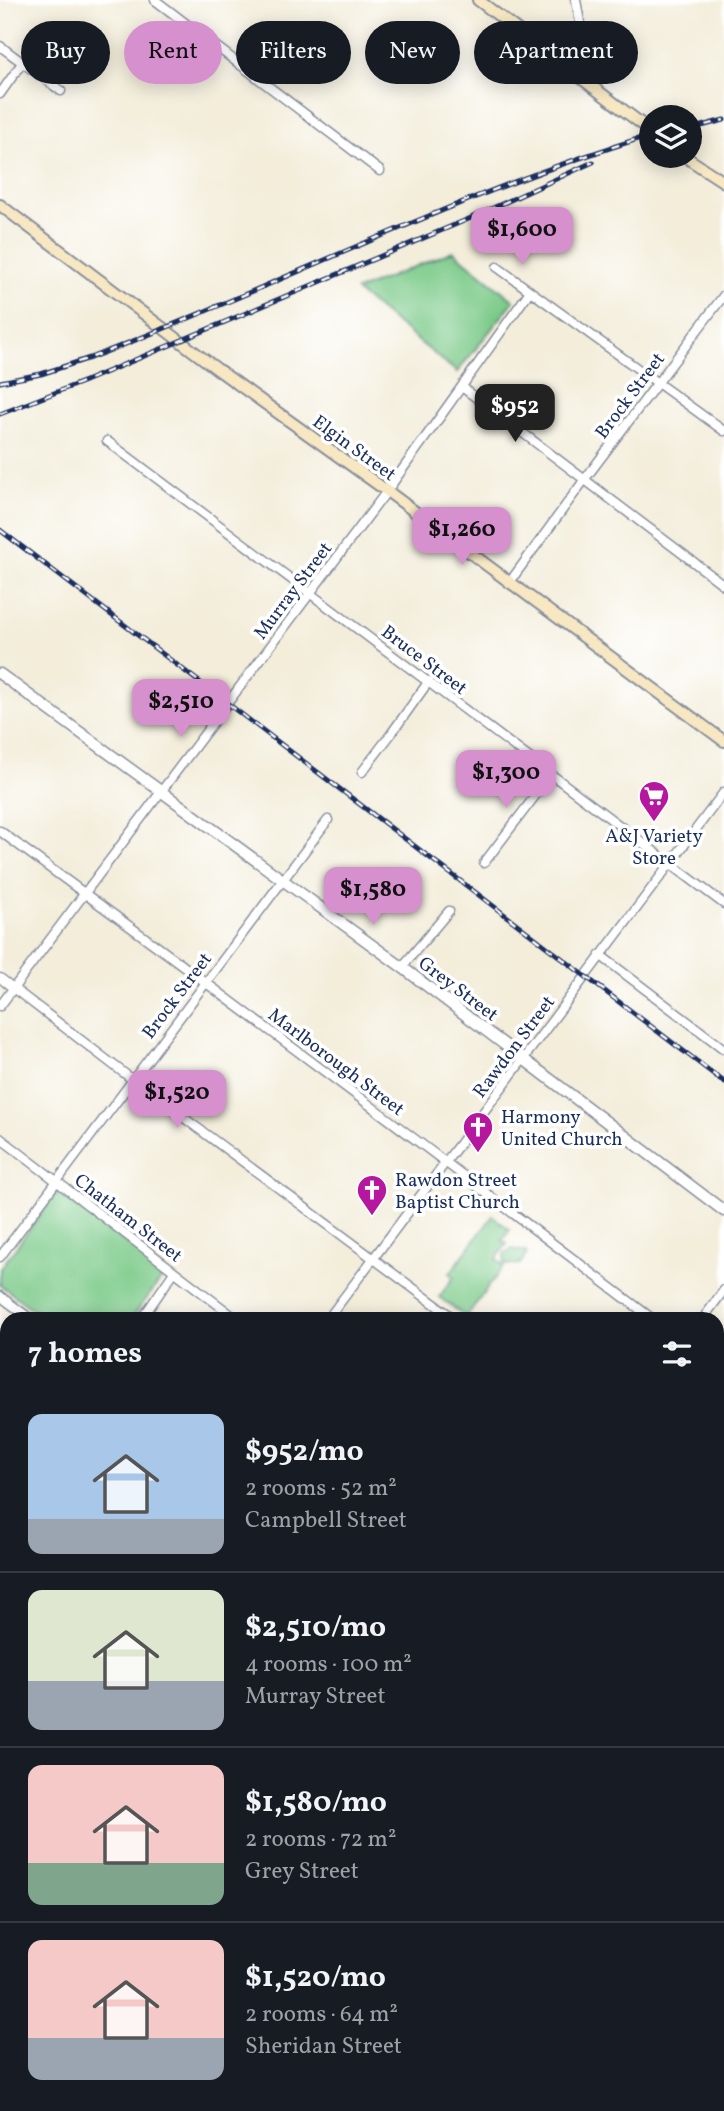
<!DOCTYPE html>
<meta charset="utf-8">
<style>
body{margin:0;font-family:Vollkorn,serif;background:#20242c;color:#f1f3f6;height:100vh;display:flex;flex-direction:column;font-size:26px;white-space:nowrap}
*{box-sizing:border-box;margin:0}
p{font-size:23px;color:#9ea1a6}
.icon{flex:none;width:38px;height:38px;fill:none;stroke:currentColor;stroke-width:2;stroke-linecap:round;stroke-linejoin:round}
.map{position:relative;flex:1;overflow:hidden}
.panel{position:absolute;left:0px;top:1312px;width:724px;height:800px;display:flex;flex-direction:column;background:#171b24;border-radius:21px 21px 0 0;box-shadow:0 4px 18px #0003}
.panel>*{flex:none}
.hud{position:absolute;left:21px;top:21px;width:682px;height:63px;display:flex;gap:14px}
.buttons{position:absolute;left:639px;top:105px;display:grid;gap:14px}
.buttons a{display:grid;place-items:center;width:63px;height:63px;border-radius:50%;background:#171b24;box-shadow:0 4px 18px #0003;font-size:35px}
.price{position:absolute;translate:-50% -60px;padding:0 16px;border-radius:14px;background:#d690ce;color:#111;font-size:23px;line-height:46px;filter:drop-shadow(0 2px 4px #0008)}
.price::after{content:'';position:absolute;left:50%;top:42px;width:21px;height:16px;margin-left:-10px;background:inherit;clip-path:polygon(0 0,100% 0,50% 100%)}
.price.current{background:#222;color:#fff}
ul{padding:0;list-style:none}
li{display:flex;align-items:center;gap:21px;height:175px;padding:0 28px}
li+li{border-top:2px solid #363941}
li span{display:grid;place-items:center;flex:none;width:196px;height:140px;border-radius:14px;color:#555}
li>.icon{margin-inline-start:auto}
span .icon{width:84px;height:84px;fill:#fffc;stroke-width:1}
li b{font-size:30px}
h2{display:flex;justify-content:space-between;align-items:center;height:84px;padding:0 28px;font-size:30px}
.tag{padding:0 24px;border-radius:32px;background:#171b24;box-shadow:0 4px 18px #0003;font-size:24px;line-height:63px}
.tag.current{background:#d690ce;color:#111}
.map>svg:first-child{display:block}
</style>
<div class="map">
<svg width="724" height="2111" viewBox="0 0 724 2111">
<rect width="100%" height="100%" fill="#fff"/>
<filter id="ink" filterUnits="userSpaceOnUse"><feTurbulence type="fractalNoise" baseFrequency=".0143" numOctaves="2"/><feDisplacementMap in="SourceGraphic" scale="14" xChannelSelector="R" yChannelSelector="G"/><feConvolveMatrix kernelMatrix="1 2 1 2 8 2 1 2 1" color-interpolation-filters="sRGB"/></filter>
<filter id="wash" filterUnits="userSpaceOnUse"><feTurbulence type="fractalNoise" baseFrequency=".00686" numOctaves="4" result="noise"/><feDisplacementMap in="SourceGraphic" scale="28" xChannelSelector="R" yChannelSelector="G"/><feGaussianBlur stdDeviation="1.57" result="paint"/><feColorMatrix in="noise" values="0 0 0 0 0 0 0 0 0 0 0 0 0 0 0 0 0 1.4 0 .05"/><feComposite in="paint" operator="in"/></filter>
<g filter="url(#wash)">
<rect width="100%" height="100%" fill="#f3edda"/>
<path fill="#7cca89" stroke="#4c7c74" stroke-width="2" d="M453,251L514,301L457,372L356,291Z
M57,1192L166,1273L131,1319H46L0,1285V1269Z
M493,1216L510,1230L502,1240L507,1244L496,1259L504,1266L466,1317L439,1297L454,1277L450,1273Z
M512,1249L526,1252L527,1254L520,1264L505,1265L504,1254Z
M724,2011V2111H652L651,2110L654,2105H718V2020Z"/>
</g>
<g filter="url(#ink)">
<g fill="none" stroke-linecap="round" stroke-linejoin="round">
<g stroke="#878e9c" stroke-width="11">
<path id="minor" d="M155,0L380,171
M0,46L61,91
M564,65L582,33L576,0
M0,94L22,63
M497,267L724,431
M462,387L724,585
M107,441L724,904
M509,583L585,479L724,295
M362,772L391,734L429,681
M0,831C69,883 140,933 209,985C358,1096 506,1207 654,1320
M484,863L551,775
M600,955L724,1049
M402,967L449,911
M0,978L133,1080L456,1320
M0,1006L387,491L530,291
M0,1138L238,1320
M0,1257L328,820
M0,1296L32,1320
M141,1320L174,1272
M327,1320L724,792
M702,1320L724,1290
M718,1367L724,1372
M0,1453L7,1458
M0,1512L7,1503
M718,1513L724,1518
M0,1611L7,1617
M718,1673L724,1678
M0,1763L7,1754
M718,1833L724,1837
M718,1991L724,1996
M23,2111L27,2105
M630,2111L635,2105"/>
</g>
<g stroke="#878e9c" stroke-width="13">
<path id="tertiary" d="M0,674L402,967L724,1211
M718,1541L724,1537"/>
</g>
<g stroke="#878e9c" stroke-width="14">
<path id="secondary" d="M478,0L651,131
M684,156L724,182
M0,205L217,369L387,491L724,741
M0,1764L7,1769
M0,1921L7,1926
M262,2105L272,2111
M316,2105L319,2111"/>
</g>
<use href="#minor" stroke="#fff" stroke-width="8"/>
<use href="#tertiary" stroke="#fff" stroke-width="10"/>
<use href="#secondary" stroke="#f7e8c3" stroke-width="10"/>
<g stroke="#1b2f5e" stroke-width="5">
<path id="rail" d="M690,129L724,120
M0,382L41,374L90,358C278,286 458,193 651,135
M0,414L85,381L471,218L593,162
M0,530L724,1082"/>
</g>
<use href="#rail" stroke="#fff" stroke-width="2.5" stroke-dasharray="8" stroke-linecap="butt"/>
</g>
</g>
<defs>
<g id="supermarket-pin" transform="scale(1.575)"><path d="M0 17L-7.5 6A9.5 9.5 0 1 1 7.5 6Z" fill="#b5179e" stroke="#fff"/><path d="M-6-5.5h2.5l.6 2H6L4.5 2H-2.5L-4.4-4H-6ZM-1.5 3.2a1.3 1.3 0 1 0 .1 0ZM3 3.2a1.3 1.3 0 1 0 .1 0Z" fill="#fff"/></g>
<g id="church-pin" transform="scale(1.575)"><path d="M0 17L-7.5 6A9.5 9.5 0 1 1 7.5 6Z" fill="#b5179e" stroke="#fff"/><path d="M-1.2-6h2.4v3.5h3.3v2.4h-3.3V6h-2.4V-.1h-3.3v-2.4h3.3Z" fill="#fff"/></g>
</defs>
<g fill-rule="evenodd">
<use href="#supermarket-pin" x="654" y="796"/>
<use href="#church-pin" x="478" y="1127"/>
<use href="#church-pin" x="372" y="1190"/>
</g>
<g text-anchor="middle" stroke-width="7" stroke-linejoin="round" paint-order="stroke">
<g font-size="19" fill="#1b2f5e" stroke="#fff">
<text transform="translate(629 395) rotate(-53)" y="7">Brock Street</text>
<text transform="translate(355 447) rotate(36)" y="7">Elgin Street</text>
<text transform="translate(292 590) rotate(-53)" y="7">Murray Street</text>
<text transform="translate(425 659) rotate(37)" y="7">Bruce Street</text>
<text transform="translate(459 988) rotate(37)" y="7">Grey Street</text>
<text transform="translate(176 995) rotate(-53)" y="7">Brock Street</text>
<text transform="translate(513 1046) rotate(-53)" y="7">Rawdon Street</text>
<text transform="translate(337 1061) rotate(37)" y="7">Marlborough Street</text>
<text transform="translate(129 1217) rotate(38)" y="7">Chatham Street</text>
</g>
<g font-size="19" fill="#1b2f5e" stroke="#fff" text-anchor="start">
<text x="654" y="842" text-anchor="middle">A&amp;J Variety<tspan x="654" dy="22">Store</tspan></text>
<text x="501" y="1123">Harmony<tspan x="501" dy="22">United Church</tspan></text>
<text x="395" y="1186">Rawdon Street<tspan x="395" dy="22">Baptist Church</tspan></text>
</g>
</g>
</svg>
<div class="buttons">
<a><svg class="icon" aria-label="layers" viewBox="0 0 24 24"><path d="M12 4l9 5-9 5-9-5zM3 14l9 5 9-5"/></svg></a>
</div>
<b class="price" style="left:522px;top:267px">$1,600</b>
<b class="price current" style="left:515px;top:444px">$952</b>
<b class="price" style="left:462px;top:567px">$1,260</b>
<b class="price" style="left:181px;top:739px">$2,510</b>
<b class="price" style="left:506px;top:810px">$1,300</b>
<b class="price" style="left:373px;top:927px">$1,580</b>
<b class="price" style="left:177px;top:1130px">$1,520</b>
<div class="hud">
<a class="tag">Buy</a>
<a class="tag current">Rent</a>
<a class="tag">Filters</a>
<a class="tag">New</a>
<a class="tag">Apartment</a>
</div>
<section class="panel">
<h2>7 homes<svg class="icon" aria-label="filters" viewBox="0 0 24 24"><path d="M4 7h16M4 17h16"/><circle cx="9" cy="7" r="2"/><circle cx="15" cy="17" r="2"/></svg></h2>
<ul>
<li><span style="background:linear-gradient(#a9c7e8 75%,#9aa5b1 0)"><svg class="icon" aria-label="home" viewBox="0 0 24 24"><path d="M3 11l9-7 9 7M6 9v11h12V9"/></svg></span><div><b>$952/mo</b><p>2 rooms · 52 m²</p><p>Campbell Street</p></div></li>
<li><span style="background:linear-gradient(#dfe7d0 65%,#9aa5b1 0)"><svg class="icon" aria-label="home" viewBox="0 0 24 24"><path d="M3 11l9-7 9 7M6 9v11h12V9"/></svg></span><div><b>$2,510/mo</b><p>4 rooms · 100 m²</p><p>Murray Street</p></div></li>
<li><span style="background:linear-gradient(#f6c9c9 70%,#7fa58c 0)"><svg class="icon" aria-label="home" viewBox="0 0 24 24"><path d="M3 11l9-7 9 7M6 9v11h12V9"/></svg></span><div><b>$1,580/mo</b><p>2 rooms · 72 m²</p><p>Grey Street</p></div></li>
<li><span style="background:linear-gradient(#f6c9c9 70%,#9aa5b1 0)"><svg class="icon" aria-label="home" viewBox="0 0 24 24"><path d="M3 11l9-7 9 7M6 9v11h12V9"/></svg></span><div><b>$1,520/mo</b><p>2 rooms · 64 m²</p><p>Sheridan Street</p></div></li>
</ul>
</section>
</div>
